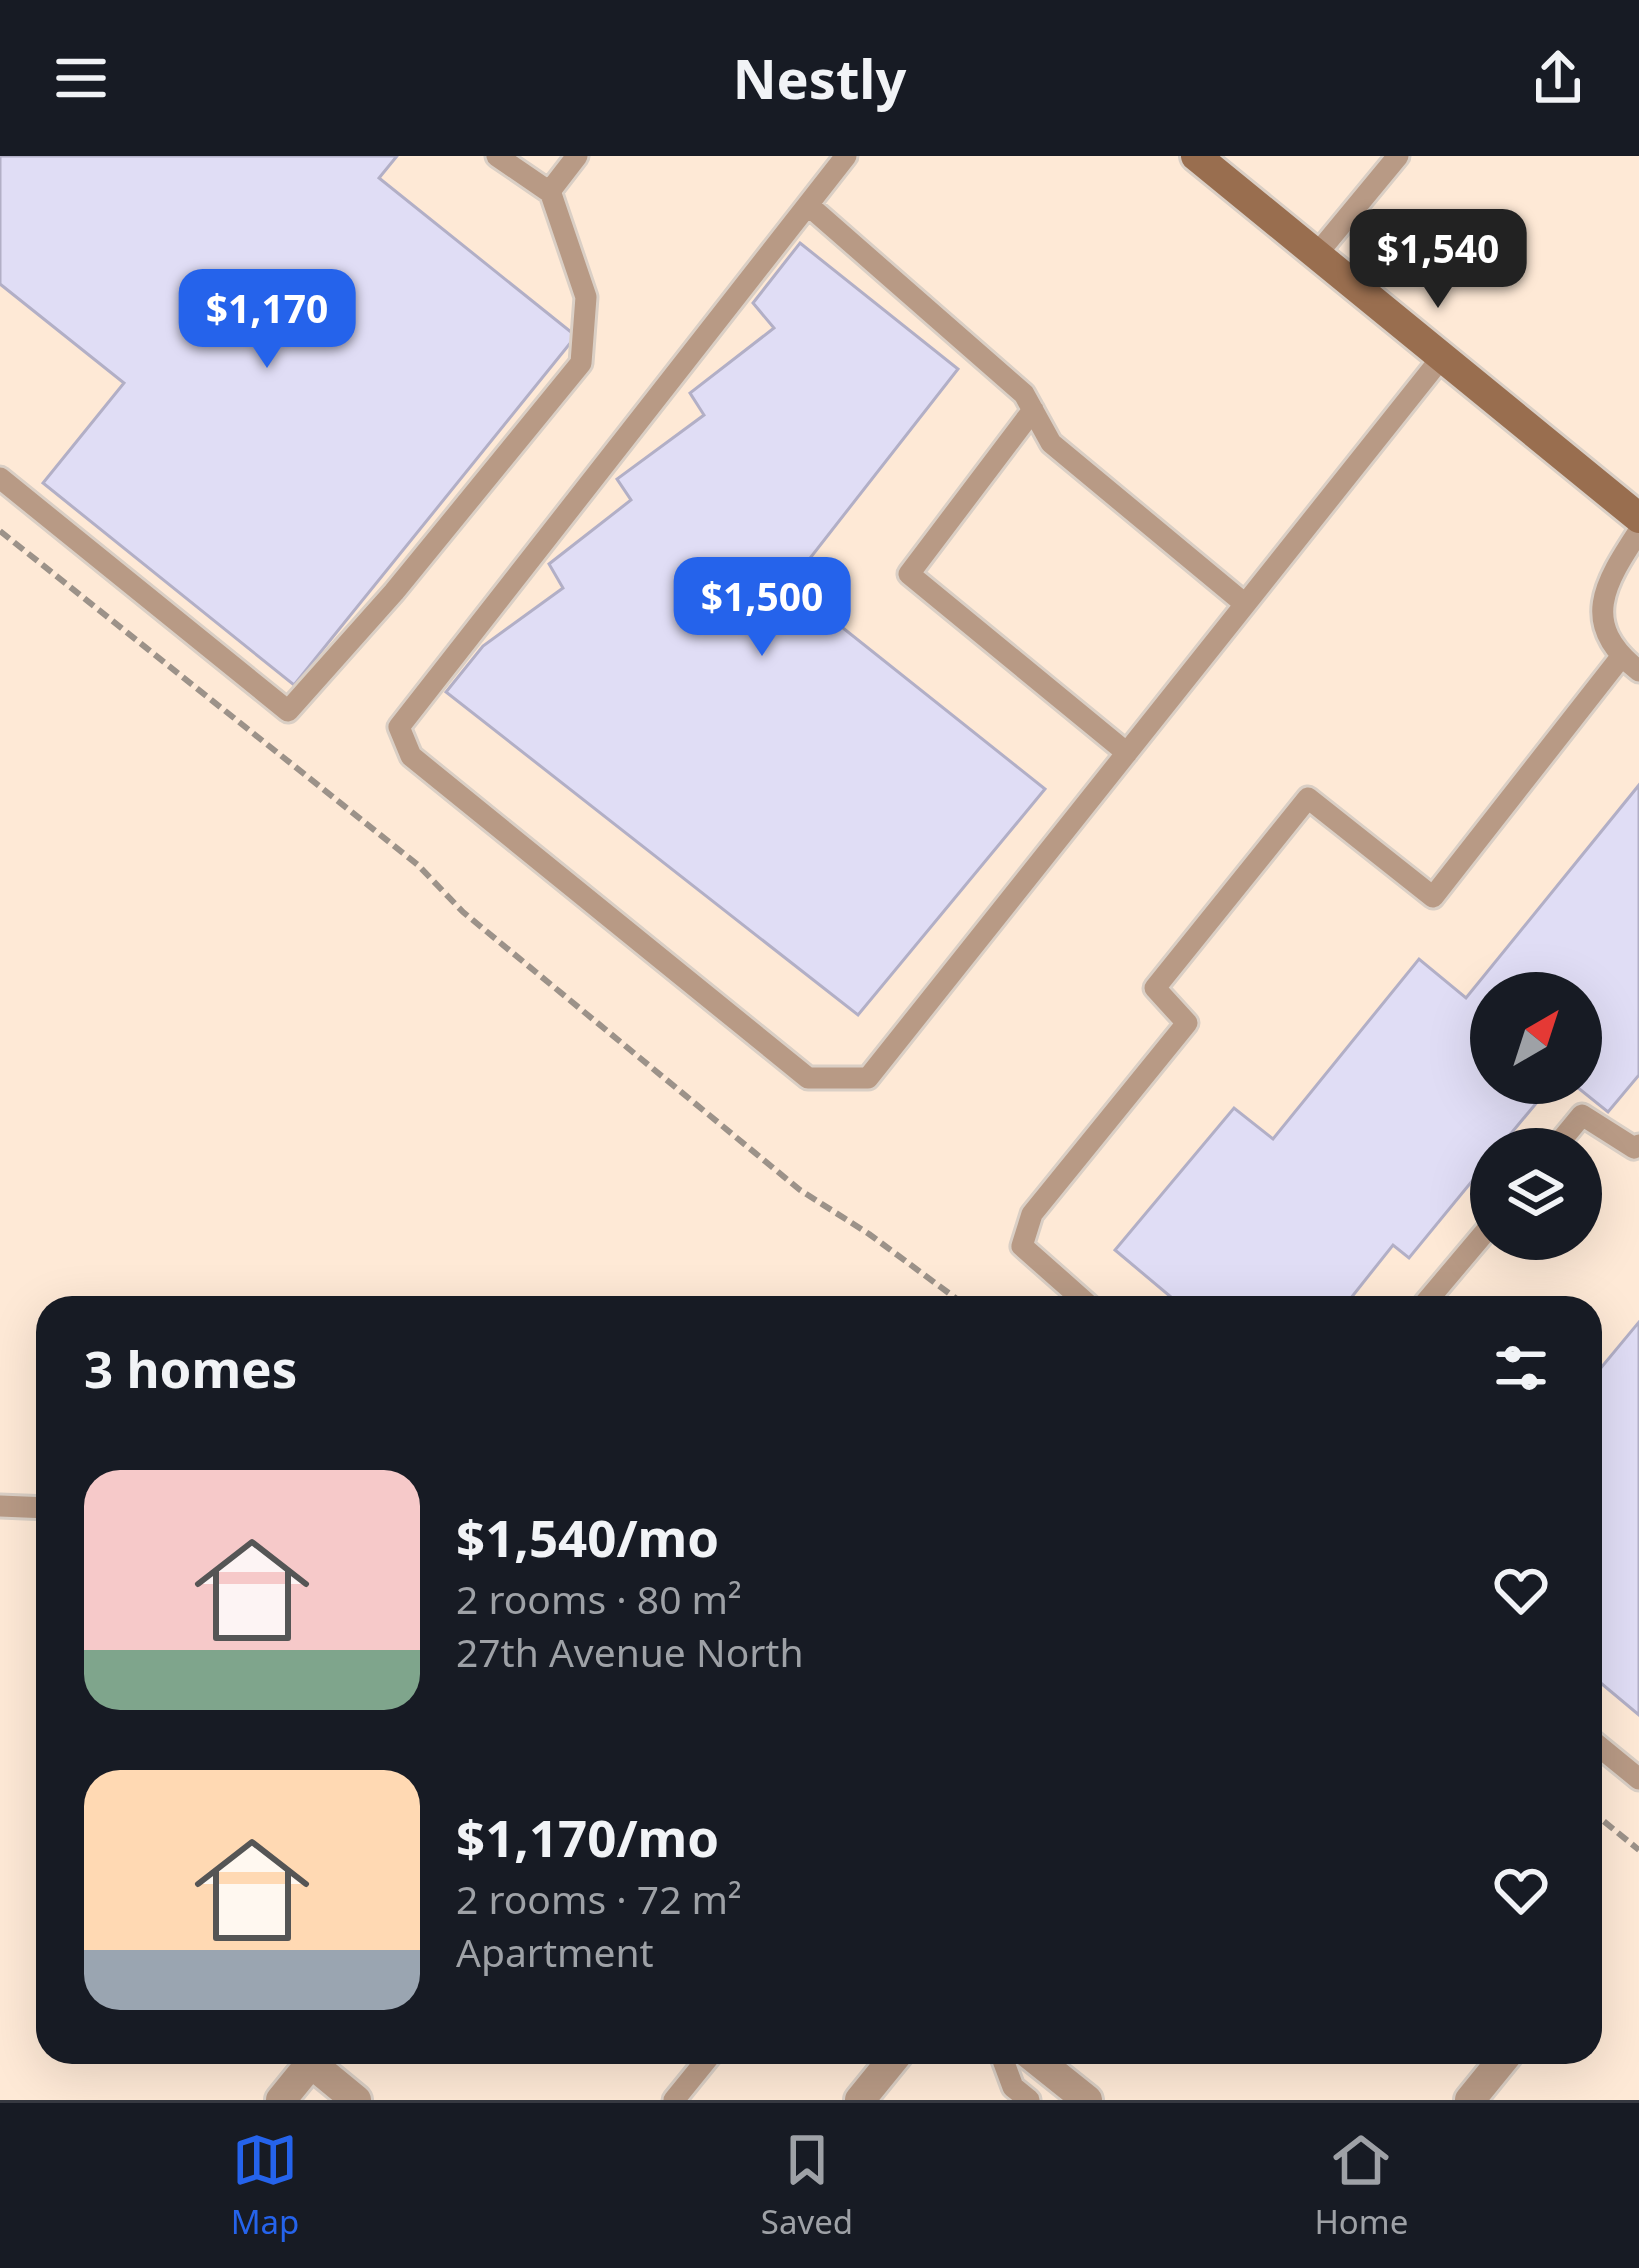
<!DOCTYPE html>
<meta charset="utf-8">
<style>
body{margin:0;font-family:"Noto Sans",sans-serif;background:#20242c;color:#f1f3f6;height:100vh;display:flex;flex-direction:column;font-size:45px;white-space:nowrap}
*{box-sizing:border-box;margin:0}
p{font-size:39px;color:#9ea1a6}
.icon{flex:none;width:66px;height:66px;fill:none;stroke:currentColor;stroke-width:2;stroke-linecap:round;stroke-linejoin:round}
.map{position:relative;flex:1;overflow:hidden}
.side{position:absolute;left:36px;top:1140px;width:1566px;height:768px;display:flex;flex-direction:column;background:#171b24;border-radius:36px;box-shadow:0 12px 48px #0002}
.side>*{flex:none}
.needle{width:78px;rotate:39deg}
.tools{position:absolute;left:1470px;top:816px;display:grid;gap:24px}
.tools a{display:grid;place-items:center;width:132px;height:132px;border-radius:50%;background:#171b24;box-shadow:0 12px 48px #0002;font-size:60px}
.price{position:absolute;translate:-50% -102px;padding:0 27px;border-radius:24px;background:#2563eb;color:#fff;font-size:39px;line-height:78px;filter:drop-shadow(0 3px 6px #0008)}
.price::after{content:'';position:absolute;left:50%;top:72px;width:36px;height:27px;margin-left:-18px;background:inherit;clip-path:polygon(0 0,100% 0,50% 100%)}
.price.current{background:#222;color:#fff}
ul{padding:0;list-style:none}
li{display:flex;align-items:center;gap:36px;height:300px;padding:0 48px}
li span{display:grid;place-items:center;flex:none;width:336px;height:240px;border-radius:36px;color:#555}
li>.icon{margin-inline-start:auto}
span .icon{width:144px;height:144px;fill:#fffc;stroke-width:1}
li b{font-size:51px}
h2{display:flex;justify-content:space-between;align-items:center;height:144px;padding:0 48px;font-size:51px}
header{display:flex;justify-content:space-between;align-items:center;height:156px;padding:0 48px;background:#171b24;font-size:54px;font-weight:700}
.tab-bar{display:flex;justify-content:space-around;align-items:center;height:168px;border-top:3px solid #363941;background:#171b24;font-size:33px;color:#9ea1a6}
.tab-bar a{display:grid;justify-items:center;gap:6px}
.tab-bar .current{color:#2563eb}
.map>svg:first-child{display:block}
</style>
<header><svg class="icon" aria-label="menu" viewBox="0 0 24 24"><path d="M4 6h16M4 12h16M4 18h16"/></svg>Nestly<svg class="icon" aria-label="share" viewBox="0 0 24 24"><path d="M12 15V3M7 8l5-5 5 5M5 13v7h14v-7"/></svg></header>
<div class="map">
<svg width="1639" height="1944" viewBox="0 0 1639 1944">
<rect width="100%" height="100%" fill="#fef2e7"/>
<path fill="#fee9d6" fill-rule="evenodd" d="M0,0H1639V1944H0ZM1491,837H1581V927H1491ZM1491,993H1581V1083H1491ZM48,1152H1590V1896H48Z"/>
<path fill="#e0ddf5" stroke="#b2afc6" stroke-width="3" d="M0,0H397L379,22L576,180L294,529L43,327L124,227L0,128Z
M800,87L958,213L789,429L1045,633L858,859L446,536L483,490L563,432L549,408L631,344L617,323L704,259L690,237L774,172L753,147Z
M1639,629V919L1608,956L1572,927H1581V837H1491V927H1553L1498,993H1491V1002L1409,1102L1393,1089L1343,1152H1184L1115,1094L1234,952L1273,983L1419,803L1466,842Z
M1639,1166V1559L1590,1518V1225Z"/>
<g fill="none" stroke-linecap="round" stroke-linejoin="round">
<g stroke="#dacfc5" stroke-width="27">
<path id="lane" d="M497,0L551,37
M846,0L399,571L411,600L808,922H868L1442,201
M808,49L1024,238L1051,287L1245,448
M1317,98L1398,0
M1033,254L909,418L1127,597
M0,322L288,555L394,436L581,207L586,141L550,35L577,0
M1639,375C1605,427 1578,468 1639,515
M1554,993L1582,959L1634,992L1639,989
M1092,1152L1022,1090L1032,1058L1187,867L1155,832L1308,642L1433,741L1621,501
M1421,1152L1491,1069
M0,1350L48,1352
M1590,1583L1639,1623
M1000,1896L1013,1931L1029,1944
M674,1944L713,1896"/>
</g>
<g stroke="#dacfc5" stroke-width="36">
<path id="street" d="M1027,1896L1087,1944
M311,1907L356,1944
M281,1944L320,1896
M860,1944L899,1896
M1470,1944L1509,1896"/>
</g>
<g stroke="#dacfc5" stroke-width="36">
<path id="secondary" d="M1196,0L1639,362"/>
</g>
<path stroke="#9c9289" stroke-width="6" stroke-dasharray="12 6" stroke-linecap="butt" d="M0,375L418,709L463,756L800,1034L869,1078L969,1152
M1590,1654L1639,1694"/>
<use href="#lane" stroke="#b89a85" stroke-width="21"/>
<use href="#street" stroke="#b89a85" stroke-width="30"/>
<use href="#secondary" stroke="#996e4f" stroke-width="30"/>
</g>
</svg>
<div class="tools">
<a><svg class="needle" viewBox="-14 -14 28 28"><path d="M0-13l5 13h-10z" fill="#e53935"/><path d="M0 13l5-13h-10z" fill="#9ea1a6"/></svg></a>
<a><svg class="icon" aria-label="layers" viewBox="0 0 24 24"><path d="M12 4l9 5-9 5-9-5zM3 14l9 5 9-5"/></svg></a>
</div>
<b class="price current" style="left:1438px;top:155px">$1,540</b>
<b class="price" style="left:267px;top:215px">$1,170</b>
<b class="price" style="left:762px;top:503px">$1,500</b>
<section class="side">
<h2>3 homes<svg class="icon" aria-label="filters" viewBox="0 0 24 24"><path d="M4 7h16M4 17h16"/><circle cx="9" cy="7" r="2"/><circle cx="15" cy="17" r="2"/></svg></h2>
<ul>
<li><span style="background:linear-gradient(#f6c9c9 75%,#7fa58c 0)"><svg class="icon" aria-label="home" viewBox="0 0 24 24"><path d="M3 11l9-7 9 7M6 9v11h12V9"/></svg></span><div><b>$1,540/mo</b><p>2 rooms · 80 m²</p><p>27th Avenue North</p></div><svg class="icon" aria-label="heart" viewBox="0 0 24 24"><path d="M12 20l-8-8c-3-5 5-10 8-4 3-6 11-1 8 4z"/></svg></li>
<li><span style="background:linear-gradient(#ffd9b3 75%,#9aa5b1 0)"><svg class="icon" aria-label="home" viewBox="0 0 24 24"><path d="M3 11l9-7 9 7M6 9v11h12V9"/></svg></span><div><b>$1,170/mo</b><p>2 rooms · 72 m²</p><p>Apartment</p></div><svg class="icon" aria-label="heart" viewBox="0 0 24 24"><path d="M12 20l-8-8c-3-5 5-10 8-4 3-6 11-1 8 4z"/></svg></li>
</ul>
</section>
</div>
<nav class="tab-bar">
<a class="current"><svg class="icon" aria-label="map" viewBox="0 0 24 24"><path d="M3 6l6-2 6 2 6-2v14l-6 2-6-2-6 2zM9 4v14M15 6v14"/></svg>Map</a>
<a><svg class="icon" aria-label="saved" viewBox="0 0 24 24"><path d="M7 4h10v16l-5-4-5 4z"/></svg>Saved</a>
<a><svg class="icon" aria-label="home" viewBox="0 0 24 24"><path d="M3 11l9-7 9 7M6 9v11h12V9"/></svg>Home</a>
</nav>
